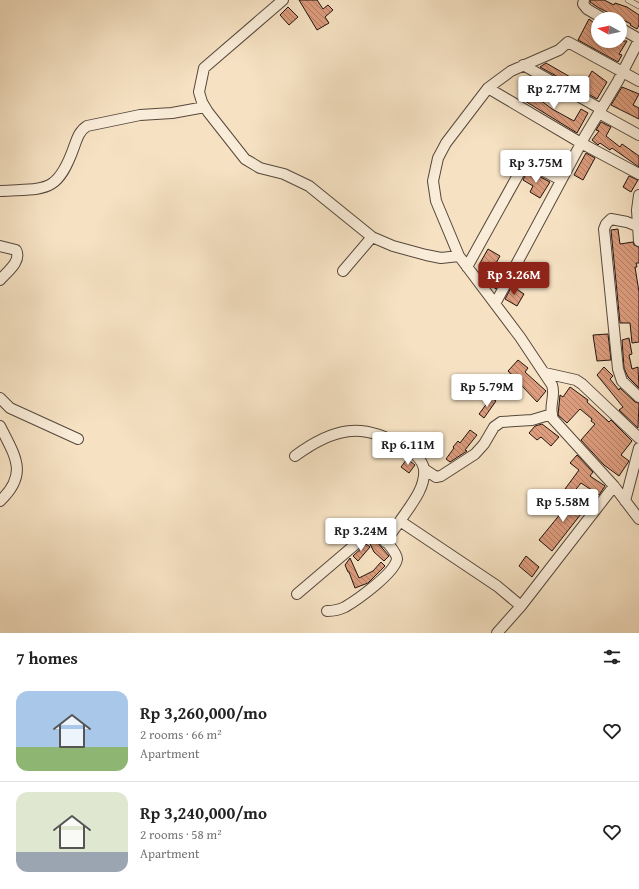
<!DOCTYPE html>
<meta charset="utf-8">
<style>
body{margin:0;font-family:"Gentium Book Plus",serif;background:#f6f6f6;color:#222;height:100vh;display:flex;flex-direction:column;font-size:15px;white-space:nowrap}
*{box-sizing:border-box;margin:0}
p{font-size:13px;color:#767676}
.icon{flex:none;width:22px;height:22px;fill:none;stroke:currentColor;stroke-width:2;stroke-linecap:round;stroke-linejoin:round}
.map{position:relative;height:633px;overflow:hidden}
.side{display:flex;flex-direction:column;background:#fff;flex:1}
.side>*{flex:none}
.needle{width:26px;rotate:278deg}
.buttons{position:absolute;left:591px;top:12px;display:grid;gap:8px}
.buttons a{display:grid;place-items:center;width:36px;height:36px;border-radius:50%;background:#fff;box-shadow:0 2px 6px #0003;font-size:20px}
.price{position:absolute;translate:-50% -34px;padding:0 9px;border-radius:4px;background:#fff;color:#222;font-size:13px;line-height:26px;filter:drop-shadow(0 1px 2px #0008)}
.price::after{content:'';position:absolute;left:50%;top:24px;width:12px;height:9px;margin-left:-6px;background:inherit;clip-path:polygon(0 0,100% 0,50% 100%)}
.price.on{background:#8f2418;color:#fff}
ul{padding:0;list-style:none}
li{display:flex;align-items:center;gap:12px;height:100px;padding:0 16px}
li+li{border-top:1px solid #e0e0e0}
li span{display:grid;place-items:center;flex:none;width:112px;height:80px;border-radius:12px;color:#555}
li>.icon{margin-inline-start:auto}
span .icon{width:48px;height:48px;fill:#fffc;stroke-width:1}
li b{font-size:17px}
h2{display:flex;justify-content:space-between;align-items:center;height:48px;padding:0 16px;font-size:17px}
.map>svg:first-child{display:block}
</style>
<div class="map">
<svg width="639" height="633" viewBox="0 0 639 633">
<defs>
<pattern id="building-back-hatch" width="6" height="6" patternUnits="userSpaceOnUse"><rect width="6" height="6" fill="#dc9c7d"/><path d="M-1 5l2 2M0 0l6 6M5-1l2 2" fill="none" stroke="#b27e65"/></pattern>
</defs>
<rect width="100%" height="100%" fill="#f6e2c3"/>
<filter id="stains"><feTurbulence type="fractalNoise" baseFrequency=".005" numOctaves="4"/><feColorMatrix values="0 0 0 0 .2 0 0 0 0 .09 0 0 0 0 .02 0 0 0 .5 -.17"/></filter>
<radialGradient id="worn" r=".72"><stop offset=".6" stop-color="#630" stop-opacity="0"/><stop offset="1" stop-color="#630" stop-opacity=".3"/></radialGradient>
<path fill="url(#building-back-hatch)" stroke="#21140f" d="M299,0H317L323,9L328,5L333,10L325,17L329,23L317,30Z
M590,0H604L614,5L615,3L627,7L639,15V25L637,29L630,25L631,24L599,8L590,2Z
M288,7L298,17L289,25L280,15Z
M589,19L598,26V41H627L619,54L622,55L618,62L578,40Z
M546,63L579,82L576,87L540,67Z
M592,71L607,82L597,99L581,90Z
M536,82L545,88L539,99L552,109L574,121L581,109L588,113L577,133L525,101Z
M622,87L639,94L633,105L639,108V119L611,105Z
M601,122L611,127L606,136L620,147L622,144L639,156V167L612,148L610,150L600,143L598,145L592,140L599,131L596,130Z
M586,153L595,158L583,180L574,175Z
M527,172H531L550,182L540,198L530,192L533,186L523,180Z
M629,176L638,180L631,192L623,187Z
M618,229L620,244L633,242L634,245L639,247V263H636L637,267H635L639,292V342L632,343L630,323H620L611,230Z
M488,249L500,256L492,270L480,263Z
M492,271L502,277L496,289L486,281Z
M512,286L524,294L517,306L505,299Z
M608,334L611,360L597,361L593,335Z
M629,338L632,354L629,355L632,369L638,367L639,388L628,377L624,368L622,340Z
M518,360L528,368L525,372L546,391L537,402L508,371Z
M604,367L613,376L610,379L619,390L620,388L635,402L639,403L638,428L619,410L623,407L597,375Z
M570,387L588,400L587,402L609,422L611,420L632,441L621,455L629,461L619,476L604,465L581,440L595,424L591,421L592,419L580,409L567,423L558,415L560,395L563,397Z
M491,398L496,401L484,418L479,414Z
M542,424L559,437L551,446L541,437L537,440L529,433L535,426Z
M470,430L477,435L465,450L467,451L450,462L446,459L454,448L453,447L458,441L460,443Z
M577,455L593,472L590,476L605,486L599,495L581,483L572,494L565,489L579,470L570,463Z
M407,459L415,465L409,473L401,467Z
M575,496L588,505L552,551L539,540Z
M373,540L377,542L389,556L384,561L374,552L369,542Z
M366,544L370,547L358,561L353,556Z
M526,556L539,567L532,577L519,566Z
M350,558L359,578L373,571L381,562L385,566L368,583L355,588L349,572H348L345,565Z"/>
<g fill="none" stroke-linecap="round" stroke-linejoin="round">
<g stroke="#56483c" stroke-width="6">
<path id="lane" d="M628,0L639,6"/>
</g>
<g stroke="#56483c" stroke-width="12">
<path id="street" d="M283,0L204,68L199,92L202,102L208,112L245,159L260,168L284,174L309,186L372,237L393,246L426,255L441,258L459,256
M584,0L583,4L587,9L604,19
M620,28L639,39
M523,65L601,109
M639,81L568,42L559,50L511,71L488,88L446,143L438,158L433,181L436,201L459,256L520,337L552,385C556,396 548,407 553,419L614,486L639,519
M488,88L581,143L639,174
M599,113L639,135
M0,191C45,188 57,195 74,147C77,139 79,131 87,126L140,115L172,113L205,107
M639,195L637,210L639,241
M639,227L627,222L611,219L606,224L604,229L618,369L622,381L639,397
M0,246L16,250C22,261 7,272 0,280
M467,267L523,166L532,165L561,180
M343,271L372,237
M495,304L585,136L618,81L639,40
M545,373L576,380L582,384L639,438
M0,398L10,408L78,439
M0,426C15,456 29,474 0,501
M295,456C333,428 362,421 404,447C412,452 422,458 424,469C426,488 410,506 400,521
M424,469L436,477L441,476L475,454L484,444L494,427L501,422L532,420L552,414
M625,501L639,448
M385,542L400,521L497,586L521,606
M297,594L364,537C368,535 372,532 376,533C381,534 398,554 397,559C395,573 357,600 345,607C339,610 333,611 327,611
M497,633L521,606L614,486"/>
</g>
<use href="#lane" stroke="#f9ecd8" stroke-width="5"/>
<use href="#street" stroke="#f9ecd8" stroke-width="10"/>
</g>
<rect width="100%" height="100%" filter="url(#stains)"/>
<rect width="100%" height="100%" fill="url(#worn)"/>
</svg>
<div class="buttons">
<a><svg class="needle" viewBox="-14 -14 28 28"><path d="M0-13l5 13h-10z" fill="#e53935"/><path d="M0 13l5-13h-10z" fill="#767676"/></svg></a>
</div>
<b class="price" style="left:554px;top:110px">Rp 2.77M</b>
<b class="price" style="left:536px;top:184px">Rp 3.75M</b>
<b class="price on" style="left:514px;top:296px">Rp 3.26M</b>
<b class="price" style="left:487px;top:408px">Rp 5.79M</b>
<b class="price" style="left:408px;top:466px">Rp 6.11M</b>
<b class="price" style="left:563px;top:523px">Rp 5.58M</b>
<b class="price" style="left:361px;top:552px">Rp 3.24M</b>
</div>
<section class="side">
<h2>7 homes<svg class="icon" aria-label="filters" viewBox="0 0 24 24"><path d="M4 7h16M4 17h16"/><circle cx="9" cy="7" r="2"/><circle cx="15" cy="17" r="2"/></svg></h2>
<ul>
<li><span style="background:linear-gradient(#a9c7e8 70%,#8fb573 0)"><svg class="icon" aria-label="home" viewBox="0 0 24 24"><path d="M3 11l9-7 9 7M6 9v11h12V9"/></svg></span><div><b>Rp 3,260,000/mo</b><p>2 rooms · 66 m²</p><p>Apartment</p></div><svg class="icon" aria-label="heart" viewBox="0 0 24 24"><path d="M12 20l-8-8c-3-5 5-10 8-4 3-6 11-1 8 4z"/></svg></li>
<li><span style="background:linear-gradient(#dfe7d0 75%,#9aa5b1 0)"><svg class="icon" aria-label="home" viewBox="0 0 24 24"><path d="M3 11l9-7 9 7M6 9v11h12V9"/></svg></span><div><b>Rp 3,240,000/mo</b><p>2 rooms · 58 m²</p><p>Apartment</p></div><svg class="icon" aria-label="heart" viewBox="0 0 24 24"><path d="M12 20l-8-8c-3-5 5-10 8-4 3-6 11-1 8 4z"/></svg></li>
</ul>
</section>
